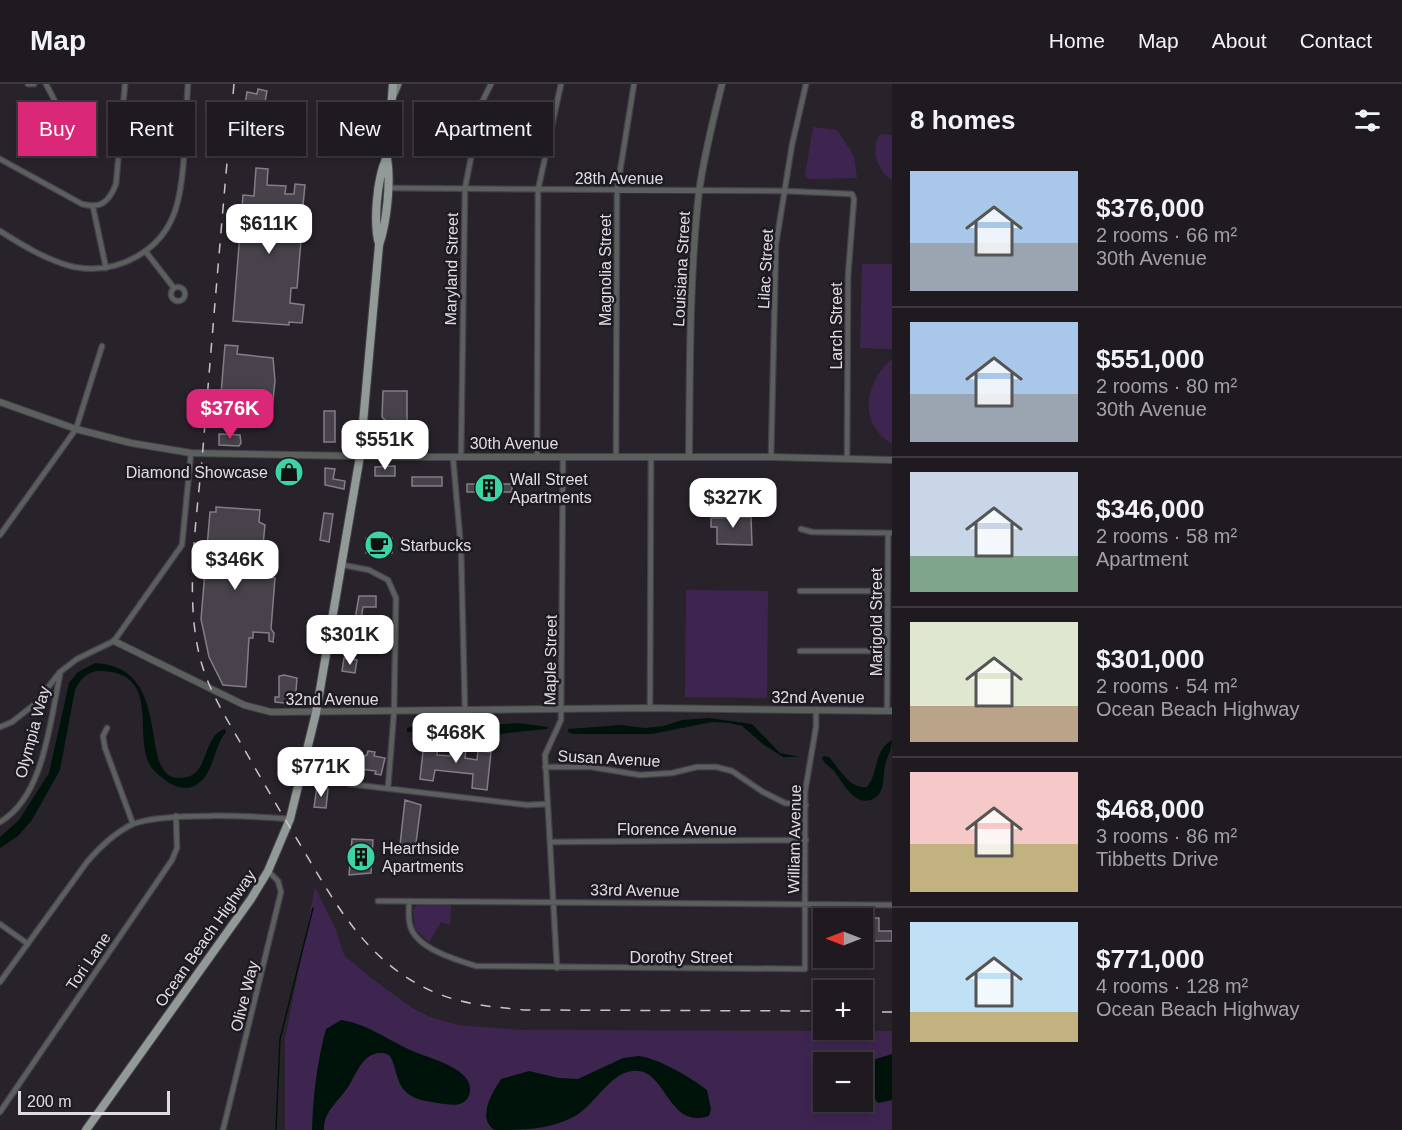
<!DOCTYPE html>
<meta charset="utf-8">
<style>
body{margin:0;font-family:Arial,sans-serif;background:#262329;color:#f1f3f6;height:100vh;display:flex;flex-direction:column;font-size:22px;white-space:nowrap}
*{box-sizing:border-box;margin:0}
p{font-size:20px;color:#a1a1a5}
.icon{flex:none;width:33px;height:33px;fill:none;stroke:currentColor;stroke-width:2;stroke-linecap:round;stroke-linejoin:round}
.map{position:relative;flex:1;overflow:hidden}
.drawer{display:flex;flex-direction:column;background:#1e1a20;width:510px}
.drawer>*{flex:none}
.hud{position:absolute;left:18px;top:18px;width:570px;height:54px;display:flex;gap:12px}
.needle{width:39px;rotate:270deg}
.buttons{position:absolute;left:813px;top:824px;display:grid;gap:12px}
.buttons a{display:grid;place-items:center;width:60px;height:60px;border-radius:0px;background:#1e1a20;box-shadow:0 3px 9px #0003,0 0 0 2px #3c383e;font-size:30px}
.scale{position:absolute;left:18px;bottom:15px;width:152px;box-sizing:border-box;padding-left:6px;border:3px solid #e0dde2;border-top:0;font-size:16px;line-height:21px;white-space:nowrap;color:#e0dde2;-webkit-text-stroke:4px #1e1a21;paint-order:stroke}
.price{position:absolute;translate:-50% -51px;padding:0 14px;border-radius:12px;background:#fff;color:#222;font-size:20px;line-height:39px;filter:drop-shadow(0 2px 3px #0008)}
.price::after{content:'';position:absolute;left:50%;top:36px;width:18px;height:14px;margin-left:-9px;background:inherit;clip-path:polygon(0 0,100% 0,50% 100%)}
.price.current{background:#db2777;color:#fff}
ul{padding:0;list-style:none}
li{display:flex;align-items:center;gap:18px;height:150px;padding:0 18px}
li+li{border-top:2px solid #3c383e}
li span{display:grid;place-items:center;flex:none;width:168px;height:120px;border-radius:0px;color:#555}
li>.icon{margin-inline-start:auto}
span .icon{width:72px;height:72px;fill:#fffc;stroke-width:1}
li b{font-size:26px}
h2{display:flex;justify-content:space-between;align-items:center;height:72px;padding:0 18px;font-size:26px}
.chip{padding:0 21px;border-radius:0px;background:#1e1a20;box-shadow:0 3px 9px #0003,0 0 0 2px #3c383e;font-size:21px;line-height:54px}
.chip.current{background:#db2777;color:#fff}
header{display:flex;align-items:center;gap:36px;box-sizing:border-box;height:84px;padding:0 30px;background:#1e1a20;border-bottom:2px solid #3c383e}
header strong{font-size:28px}
nav{display:flex;gap:33px;margin-inline-start:auto;font-size:21px}
main{display:flex;flex:1;min-height:0}
.map>svg:first-child{display:block}
</style>
<header>
<strong>Map</strong>
<nav><a>Home</a><a>Map</a><a>About</a><a>Contact</a></nav>
</header>
<main>
<div class="map">
<svg width="892" height="1046" viewBox="0 0 892 1046">
<rect width="100%" height="100%" fill="#28232b"/>
<path fill="#3e2550" fill-rule="evenodd" d="M813,43L837,46L854,72L857,94L808,95L805,91Z
M881,50L892,51V96C877,87 869,63 881,50Z
M862,180H892V265L860,264Z
M892,275V360C857,339 865,298 892,275Z
M686,506L768,507L767,614L685,613Z
M315,803L336,846L344,871L370,893L412,924L430,933L458,941L522,946L892,947V1046H285V955ZM824,978H862V1017H824Z
M417,821H451L450,841L441,838L429,858L415,845L413,825Z"/>
<path fill="#00130a" d="M95,579C181,583 131,707 187,693C209,688 203,651 225,645L226,648C213,663 214,693 194,702C186,706 175,703 168,698C162,694 155,688 151,683C132,653 162,590 103,587C88,586 81,594 75,606L60,686L32,736L18,752L0,764V753L19,736L49,689L69,599L78,588Z
M709,634L752,640L780,669L800,673H783L764,661L742,642L729,639L712,638L652,650H573L568,648V645L621,641L645,644L664,642L682,636Z
M518,639L548,643L547,645L490,651L407,648V644L411,643H465Z
M892,656C892,667 887,672 885,682C883,691 885,707 876,713C857,727 843,699 834,687C829,682 824,680 822,674L824,672L829,673C840,685 849,705 867,703C879,688 873,667 892,656Z
M341,936C365,939 387,955 408,965C424,973 472,983 470,1006C470,1010 468,1015 464,1018C457,1023 445,1020 437,1019C427,1017 415,1016 407,1009C397,1001 397,987 392,976C390,971 387,969 381,969C363,968 356,991 348,1003C339,1017 323,1028 324,1046H312C313,1013 317,977 326,945Z
M892,970V1016L878,1019L863,1001V979Z
M639,972C660,975 690,993 707,1006L711,1025L709,1032C666,1046 667,982 632,987C609,990 595,1021 575,1032C550,1046 522,1046 494,1046C477,1033 492,1009 501,995L529,987L559,994L578,995L623,974Z"/>
<g fill="none" stroke-linecap="round" stroke-linejoin="round">
<path stroke="#00130a" stroke-width="1.5" d="M276,1046L280,955L313,824"/>
</g>
<path fill="#47424b" stroke="#827d87" stroke-width="1.5" d="M258,5L267,7L260,46L256,45L255,48L241,45L247,8L257,10Z
M256,84L268,85L267,101L286,102L285,110H294L295,100L305,101L302,131L297,130L296,144L302,145L297,204H291L290,219L304,221L302,239L289,238V241L233,237L243,111L254,112Z
M225,261L238,262L237,270L273,274L275,297L272,325L267,341L249,339V336L219,333L220,316H218V310H221Z
M383,307H407V337H386L382,333Z
M324,327H335V358H324Z
M219,350L240,351L241,359L239,362L219,361Z
M395,382V392H375V383Z
M325,384L335,385L333,395L345,397L344,405L325,401Z
M412,393H442V402H412Z
M467,400H512V408H467Z
M216,423L260,426L259,438L265,441L262,471H265V476L271,477L270,484H266L265,493L275,494L271,545L274,549L273,558L269,557V549L253,548V554H249L246,603L223,601L209,573L201,535L210,428H216Z
M725,425H737V433H751L752,461L717,460V443H711V434H725Z
M324,429L333,430L329,458L320,456Z
M366,454H392V469H366Z
M359,512H376V523H363L361,536L355,535Z
M344,574L357,576L355,589L342,587Z
M284,591L297,594L295,620L275,618V613H279V592Z
M424,658L438,659L437,671L450,672L451,661L466,663L465,674L477,676L478,667L491,668L487,706L472,704L473,690L435,686L433,697L420,695Z
M368,667L375,668L374,672L385,674L381,691L375,690L376,687L361,685L360,674L367,671Z
M317,703L328,705L326,724L314,723Z
M405,716L421,721L415,766L409,765L405,771L399,770Z
M352,755L373,756L371,789L349,791Z
M869,834H879V847H892V857H869Z"/>
<g fill="none" stroke-linecap="round" stroke-linejoin="round">
<g stroke="#454148" stroke-width="7">
<path id="minor" d="M28,0H34
M46,0L59,25
M49 32a7 7 0 1 1 14 0a7 7 0 1 1-14 0Z
M0,75L82,120C101,125 109,118 116,100L125,0
M387,104L785,107L852,110L854,115L848,192L847,375
M93,123L106,184
M0,147C22,161 48,177 74,183C118,191 163,167 176,124C186,91 185,36 188,0
M146,168L174,204
M171 210a7 7 0 1 1 14 0a7 7 0 1 1-14 0Z
M453,373L461,465L465,628
M461,373L465,104L482,18L491,0
M537,373L538,106L561,0
M616,373L617,106L634,0
M771,373L776,160L792,61L806,0
M801,445L812,448L892,449
M0,451L76,345L102,262
M343,481L369,486L388,496L396,514L394,628L388,704
M800,507H888
M800,567H887
M650,624L651,374
M887,627L888,449
M0,643L12,638L35,620L60,588L77,575L114,557L182,461L191,369
M107,644L103,652L105,664L133,740
M545,683H591L640,691L672,689L697,683H716L732,687L763,708L785,719L806,721
M349,700L527,721L547,720
M0,738C44,713 50,637 60,591
M550,758L806,756
M378,817L892,821
M409,817C409,825 408,834 410,841C415,864 456,876 476,882L805,885V708L816,643V627
M0,840L28,860
M557,884L545,671L561,636L563,373
M0,898L87,778C99,764 116,748 133,740C164,728 256,732 290,735
M0,1028L172,776L177,764L176,732
M223,1046L281,808L278,797L268,787"/>
</g>
<g stroke="#454148" stroke-width="8">
<path id="tertiary" d="M0,318L76,345L131,359L191,369L408,373H771L892,376
M689,373C690,285 689,196 699,108C704,71 713,36 722,0
M114,557L244,621L271,628L650,624L892,627"/>
</g>
<g stroke="#454148" stroke-width="9">
<path id="secondary" d="M393,12L398,0"/>
</g>
<g stroke="#454148" stroke-width="10">
<path id="primary" d="M379,160C373,139 377,95 386,75
M86,1046L251,815L268,787L290,735L316,629L360,372L379,161C387,138 391,97 387,74L393,0"/>
</g>
<use href="#minor" stroke="#5b605e" stroke-width="4.5"/>
<use href="#tertiary" stroke="#5b605e" stroke-width="6"/>
<use href="#secondary" stroke="#79817d" stroke-width="7"/>
<use href="#primary" stroke="#919a96" stroke-width="8"/>
<path stroke="#c8c5ca" stroke-width="1.5" stroke-dasharray="10 10" stroke-linecap="butt" d="M234,0C223,121 213,242 203,364C198,425 185,504 198,565C205,601 225,632 243,663C263,698 283,732 304,767C338,825 372,884 439,910C466,921 495,923 524,926L824,927
M862,928H892"/>
</g>
<defs>
<g id="shop-disc" transform="scale(1.5)"><circle r="9.5" fill="#3dd4a3" stroke="#1e1a21"/><path d="M-5-2.5h2.3a2.7 3.5 0 0 1 5.4 0H5L5.5 6h-11ZM-1.5-2.5h3a1.5 2.3 0 0 0-3 0Z" fill="#111"/></g>
<g id="building-disc" transform="scale(1.5)"><circle r="9.5" fill="#3dd4a3" stroke="#1e1a21"/><path d="M-4-6H4V6H1V3H-1V6H-4ZM-2.5-4.3h1.7v1.8h-1.7ZM.8-4.3h1.7v1.8H.8ZM-2.5-1h1.7V.8h-1.7ZM.8-1h1.7V.8H.8Z" fill="#111"/></g>
<g id="cafe-disc" transform="scale(1.5)"><circle r="9.5" fill="#3dd4a3" stroke="#1e1a21"/><path d="M-5.5-4.5H6V0H3Q3 3.5 0 3.5H-2.5Q-5.5 3.5-5.5 0ZM3-3.2v2h1.7v-2ZM-6 4.5H4V6H-6Z" fill="#111"/></g>
</defs>
<g fill-rule="evenodd">
<use href="#shop-disc" x="289" y="388"/>
<use href="#building-disc" x="489" y="404"/>
<use href="#cafe-disc" x="379" y="461"/>
<use href="#building-disc" x="361" y="773"/>
</g>
<g text-anchor="middle" stroke-width="5" stroke-linejoin="round" paint-order="stroke">
<g font-size="16" fill="#e0dde2" stroke="#1e1a21">
<text x="619" y="100">28th Avenue</text>
<text transform="translate(451 185) rotate(-89)" y="6">Maryland Street</text>
<text transform="translate(681 185) rotate(-87)" y="6">Louisiana Street</text>
<text transform="translate(765 185) rotate(-87)" y="6">Lilac Street</text>
<text transform="translate(605 186) rotate(-90)" y="6">Magnolia Street</text>
<text transform="translate(836 242) rotate(-90)" y="6">Larch Street</text>
<text x="514" y="365">30th Avenue</text>
<text transform="translate(876 538) rotate(-90)" y="6">Marigold Street</text>
<text transform="translate(550 576) rotate(-89)" y="6">Maple Street</text>
<text x="818" y="619">32nd Avenue</text>
<text x="332" y="621">32nd Avenue</text>
<text transform="translate(32 648) rotate(-75)" y="6">Olympia Way</text>
<text transform="translate(609 674) rotate(3)" y="6">Susan Avenue</text>
<text x="677" y="751">Florence Avenue</text>
<text transform="translate(794 755) rotate(-89)" y="6">William Avenue</text>
<text transform="translate(635 806) rotate(1)" y="6">33rd Avenue</text>
<text transform="translate(205 854) rotate(-55)" y="6">Ocean Beach Highway</text>
<text x="681" y="879">Dorothy Street</text>
<text transform="translate(88 877) rotate(-56)" y="6">Tori Lane</text>
<text transform="translate(244 912) rotate(-76)" y="6">Olive Way</text>
</g>
<g font-size="16" fill="#e0dde2" stroke="#1e1a21" text-anchor="start">
<text x="268" y="394" text-anchor="end">Diamond Showcase</text>
<text x="510" y="401">Wall Street<tspan x="510" dy="18">Apartments</tspan></text>
<text x="400" y="467">Starbucks</text>
<text x="382" y="770">Hearthside<tspan x="382" dy="18">Apartments</tspan></text>
</g>
</g>
</svg>
<div class="buttons">
<a><svg class="needle" viewBox="-14 -14 28 28"><path d="M0-13l5 13h-10z" fill="#e53935"/><path d="M0 13l5-13h-10z" fill="#a1a1a5"/></svg></a>
<a>+</a>
<a>−</a>
</div>
<div class="scale">200 m</div>
<b class="price" style="left:269px;top:171px">$611K</b>
<b class="price current" style="left:230px;top:356px">$376K</b>
<b class="price" style="left:385px;top:387px">$551K</b>
<b class="price" style="left:733px;top:445px">$327K</b>
<b class="price" style="left:235px;top:507px">$346K</b>
<b class="price" style="left:350px;top:582px">$301K</b>
<b class="price" style="left:456px;top:680px">$468K</b>
<b class="price" style="left:321px;top:714px">$771K</b>
<div class="hud">
<a class="chip current">Buy</a>
<a class="chip">Rent</a>
<a class="chip">Filters</a>
<a class="chip">New</a>
<a class="chip">Apartment</a>
</div>
</div>
<section class="drawer">
<h2>8 homes<svg class="icon" aria-label="filters" viewBox="0 0 24 24"><path d="M4 7h16M4 17h16"/><circle cx="9" cy="7" r="2"/><circle cx="15" cy="17" r="2"/></svg></h2>
<ul>
<li><span style="background:linear-gradient(#a9c7e8 60%,#9aa5b1 0)"><svg class="icon" aria-label="home" viewBox="0 0 24 24"><path d="M3 11l9-7 9 7M6 9v11h12V9"/></svg></span><div><b>$376,000</b><p>2 rooms · 66 m²</p><p>30th Avenue</p></div></li>
<li><span style="background:linear-gradient(#a9c7e8 60%,#9aa5b1 0)"><svg class="icon" aria-label="home" viewBox="0 0 24 24"><path d="M3 11l9-7 9 7M6 9v11h12V9"/></svg></span><div><b>$551,000</b><p>2 rooms · 80 m²</p><p>30th Avenue</p></div></li>
<li><span style="background:linear-gradient(#c9d6e8 70%,#7fa58c 0)"><svg class="icon" aria-label="home" viewBox="0 0 24 24"><path d="M3 11l9-7 9 7M6 9v11h12V9"/></svg></span><div><b>$346,000</b><p>2 rooms · 58 m²</p><p>Apartment</p></div></li>
<li><span style="background:linear-gradient(#dfe7d0 70%,#b9a48a 0)"><svg class="icon" aria-label="home" viewBox="0 0 24 24"><path d="M3 11l9-7 9 7M6 9v11h12V9"/></svg></span><div><b>$301,000</b><p>2 rooms · 54 m²</p><p>Ocean Beach Highway</p></div></li>
<li><span style="background:linear-gradient(#f6c9c9 60%,#c2b280 0)"><svg class="icon" aria-label="home" viewBox="0 0 24 24"><path d="M3 11l9-7 9 7M6 9v11h12V9"/></svg></span><div><b>$468,000</b><p>3 rooms · 86 m²</p><p>Tibbetts Drive</p></div></li>
<li><span style="background:linear-gradient(#bfe0f5 75%,#c2b280 0)"><svg class="icon" aria-label="home" viewBox="0 0 24 24"><path d="M3 11l9-7 9 7M6 9v11h12V9"/></svg></span><div><b>$771,000</b><p>4 rooms · 128 m²</p><p>Ocean Beach Highway</p></div></li>
</ul>
</section>
</main>
